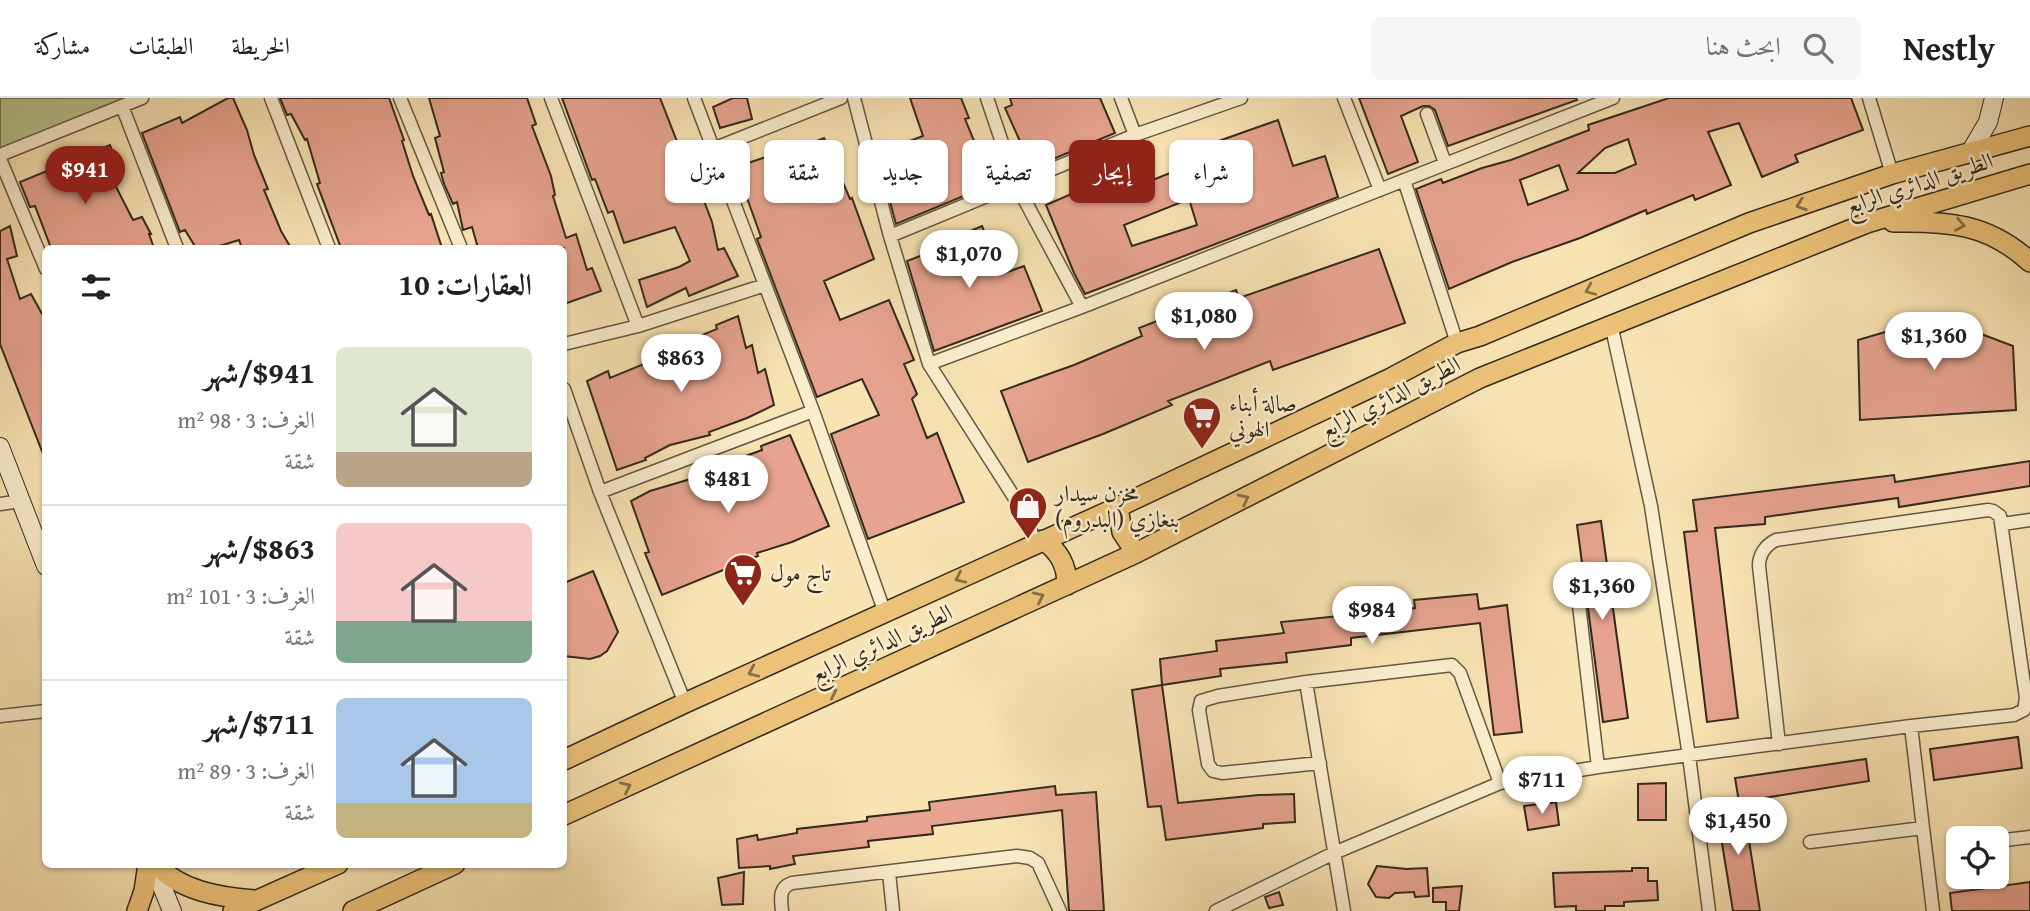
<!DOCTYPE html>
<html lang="ar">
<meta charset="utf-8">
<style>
body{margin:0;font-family:"Gentium Book Plus",Amiri,serif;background:#f6f6f6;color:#202124;direction:rtl;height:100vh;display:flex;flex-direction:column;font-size:26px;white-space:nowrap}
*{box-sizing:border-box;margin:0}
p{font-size:23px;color:#757577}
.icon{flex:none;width:38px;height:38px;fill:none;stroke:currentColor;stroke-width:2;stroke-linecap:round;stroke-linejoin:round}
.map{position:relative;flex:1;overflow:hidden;direction:ltr}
.details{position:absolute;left:42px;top:147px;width:525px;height:623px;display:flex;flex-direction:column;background:#fff;border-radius:10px;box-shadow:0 2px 5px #0004;direction:rtl}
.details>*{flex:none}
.top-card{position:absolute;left:588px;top:42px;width:665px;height:63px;direction:rtl;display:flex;gap:14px}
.buttons{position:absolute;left:1946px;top:728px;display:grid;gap:14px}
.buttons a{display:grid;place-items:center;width:63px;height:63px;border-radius:10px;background:#fff;box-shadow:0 2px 5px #0004;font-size:35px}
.price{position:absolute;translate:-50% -60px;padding:0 16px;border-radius:24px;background:#fff;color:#222;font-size:23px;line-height:46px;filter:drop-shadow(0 2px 4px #0008)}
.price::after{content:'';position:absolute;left:50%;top:42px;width:21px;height:16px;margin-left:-10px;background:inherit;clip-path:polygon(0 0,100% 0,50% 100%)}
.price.current{background:#8f2418;color:#fff}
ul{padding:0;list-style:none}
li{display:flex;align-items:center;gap:21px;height:175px;padding:0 35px}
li+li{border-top:2px solid #e0e0e0}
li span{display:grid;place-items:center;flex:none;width:196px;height:140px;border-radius:10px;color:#555}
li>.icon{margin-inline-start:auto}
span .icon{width:84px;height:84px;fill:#fffc;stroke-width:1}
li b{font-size:30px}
h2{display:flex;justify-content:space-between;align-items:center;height:84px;padding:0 35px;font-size:30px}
.chip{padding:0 24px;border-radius:10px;background:#fff;box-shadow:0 2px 5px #0004;font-size:24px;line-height:63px}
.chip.current{background:#8f2418;color:#fff}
header{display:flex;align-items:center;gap:42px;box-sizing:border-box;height:98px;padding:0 35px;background:#fff;border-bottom:2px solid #e0e0e0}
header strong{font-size:33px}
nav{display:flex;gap:38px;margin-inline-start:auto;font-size:24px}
.search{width:490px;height:63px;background:#f6f6f6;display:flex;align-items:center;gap:18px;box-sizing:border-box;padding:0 24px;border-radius:10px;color:#757577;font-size:26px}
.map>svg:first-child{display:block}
</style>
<header>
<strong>Nestly</strong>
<div class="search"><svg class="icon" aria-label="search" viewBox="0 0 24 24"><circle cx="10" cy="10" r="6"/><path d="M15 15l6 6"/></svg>ابحث هنا</div>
<nav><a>الخريطة</a><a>الطبقات</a><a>مشاركة</a></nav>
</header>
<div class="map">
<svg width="2030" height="813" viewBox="0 0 2030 813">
<rect width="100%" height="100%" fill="#f8e3b2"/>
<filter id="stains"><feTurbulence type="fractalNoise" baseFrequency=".00286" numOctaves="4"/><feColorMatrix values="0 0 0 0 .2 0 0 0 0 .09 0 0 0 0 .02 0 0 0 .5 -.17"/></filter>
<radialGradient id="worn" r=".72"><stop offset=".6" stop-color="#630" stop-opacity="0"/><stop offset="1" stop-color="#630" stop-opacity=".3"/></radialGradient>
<path fill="#b7c591" stroke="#757857" stroke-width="2" d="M0,0H139L0,56Z"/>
<path fill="#e7a38f" stroke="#332a1d" stroke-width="2" fill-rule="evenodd" d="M228,0H233L247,32L254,57L268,91L264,92L281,133L291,150H242L239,142L213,150H196L185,132L180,134L142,35L180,19L182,25Z
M280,0H389L404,42L402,43L413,78L429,117L431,116L442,150H341L317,86L320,85L307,41L305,42L291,16L287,17Z
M429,0H527L536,26L532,28L551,78L555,97L553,98L566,140L576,136L587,172L592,170L601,193L564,206V150H478L472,129L463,132L457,104L453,106L444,86L441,75L444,74L435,40L440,38Z
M562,0H660L682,56L696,82L712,124L718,152L724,150L738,178L689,198L686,190L647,209L639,182L679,169L690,163L675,129L624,145L613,113L608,115L595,81L592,82Z
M733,0H747L752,21L720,30L713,9Z
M910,0H961L969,20L965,21L979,55L986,51L1000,83L896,126L877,55L923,38Z
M1010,0H1100L1115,35L1032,70L1005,10L1012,7Z
M1359,0H1576L1577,2L1448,48L1435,12L1429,8H1423L1401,18L1418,64L1388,76Z
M1669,0H1851L1863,32L1795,57L1798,64L1762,79L1739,25L1708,34L1731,87L1695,102L1693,97L1647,116L1646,112L1580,140L1512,164L1449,191L1416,91L1441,81L1443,85L1482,70L1511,62L1589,32L1588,27ZM1628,41L1636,66L1615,75H1578L1605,50ZM1559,67L1568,92L1528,107L1520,82Z
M1278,22L1293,68L1325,58L1338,99L1085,196L1074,175L1046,107L1108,80L1109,82L1141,68L1148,84L1180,71L1176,63L1211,48L1210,46ZM1189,101L1197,127L1132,148L1124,127Z
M824,40L850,101L852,100L874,161L824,183L840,222L889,202L914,262L904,266L917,296L912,301L927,340L937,335L964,404L868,441L831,336L879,317L862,281L817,299L757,141L761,139L747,100L742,102L730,71L772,57L773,61Z
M110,47L120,73L110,77L133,122L142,119L151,136H149L154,150H51L35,108L30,109L20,84Z
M10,128L17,158L7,161L20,201L31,196L46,223L45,361L0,246V133Z
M982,128L1002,176L1024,168L1042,213L934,253L907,163L941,150L939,146Z
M1379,151L1405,225L1273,272L1270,263L1168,303L1172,307L1103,336L1028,364L1001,293L1074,267L1142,238L1139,230L1236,192L1239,200Z
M738,218L746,250L752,247L758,275L765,271L774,307L747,320L709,334L710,337L670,347L645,360L646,362L617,372L587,283L608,273L610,280L649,264L646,256L672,246L673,249L717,231L716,227Z
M1936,219L2013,248L2016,312L1860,322L1858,242Z
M790,337L829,428L792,444L757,455L758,458L662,497L645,455L649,454L631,403L650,393L694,380L693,377L762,352L761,348Z
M2030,363V388L1899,409L1898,400L1765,419V426L1715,430L1738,620L1707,624L1684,434L1697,433L1693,402L1894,377L1895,384Z
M1601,423L1628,620L1603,624L1577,427Z
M593,473L618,534L607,553L600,558L590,561L564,558V485Z
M1477,496L1479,511L1507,507L1522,634L1494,637L1480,525L1351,540V547L1286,555L1287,564L1220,571L1221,578L1162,587L1160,561L1217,553L1216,543L1284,535L1281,524L1415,510L1414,502Z
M1162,587L1178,705L1259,697L1294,696L1295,724L1263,726V730L1166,742L1161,708L1148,709L1132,592Z
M2018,639L2022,670L1934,682L1930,651Z
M1866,661L1869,683L1739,704L1735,680Z
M1666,685V722H1638V686Z
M1055,688L1056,697L1096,694L1104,813H1069L1062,712L932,728L933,736L868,743L869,749L793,758L795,766L770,771V768L739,770L737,741L757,737L758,742L797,735V731L867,723V719L930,712L929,704Z
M1556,704L1559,727L1528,732L1524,708Z
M1743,704L1760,813H1733L1716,708Z
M1377,768L1406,771L1427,770L1429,798L1415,799L1414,794L1395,795L1389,800L1376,799L1368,786Z
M1632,770H1648V783H1657L1658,802L1624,804V808H1605V813H1576V808L1555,809L1553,775L1632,773Z
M744,774L743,806L722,807L718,780Z
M2030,784V813H1952L1950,795Z
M1462,788L1459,813H1446V804H1433V790Z
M1279,794L1283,807L1269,810L1265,799Z"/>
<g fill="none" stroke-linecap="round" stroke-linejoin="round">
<g stroke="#645842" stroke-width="15">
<path id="street" d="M271,0L329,150
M400,0L461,150
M551,0L638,228
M694,0L813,313L885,515
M854,0L890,138L929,266L1021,410L1036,445
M987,0L1016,86L1082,209
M1121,0L1135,37
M1344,0L1380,92
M1869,0L1892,76
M122,8L177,150
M1427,16L1445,65
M713,51L841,0
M0,57L142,0
M0,61L46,171
M1404,82L1457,245
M890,138L1135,37L1241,0
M1611,226L1651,408L1689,658L1709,813
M564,246L638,228L765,187
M929,266L1082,209L1613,0
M564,291L600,394L685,605
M600,394L813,313
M0,406L21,403
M2003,426L2030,422
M1577,490L1598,669
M1306,584L1344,813
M0,618L46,613
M1911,628L1923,730
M1320,665L1222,675L1213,673L1208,666L1199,612L1201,603L1218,598L1306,584L1452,567L1460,575L1500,685
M1997,743L2030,739
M1810,744L1923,730L1933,813
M1957,748H1958
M889,775L893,813
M782,813C781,801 778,790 792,785L1017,758L1030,760L1038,765L1060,813
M1216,813L1334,755L1500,685L1598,669L1911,628L2014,617L2024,612L2026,600L2000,418L1993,413L1988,412L1776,442C1766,447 1759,456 1759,468L1779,646"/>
</g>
<g stroke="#332a1d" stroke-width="20">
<path id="secondary" d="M1971,53L1988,24L1994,0
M0,349L46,468
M153,766L172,813"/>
</g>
<g stroke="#332a1d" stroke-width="22">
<path id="primary" d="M1893,124C1947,123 1988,125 2030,164
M1118,409L1122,434L1136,455
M1043,442C1059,453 1067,467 1067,487
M564,662L685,605L1118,409L1391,280L1457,245L1480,238L1749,125L1892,76L2030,38
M564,717L1136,455L1480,280L1867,125L2030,76
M156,766C180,793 219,799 254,802
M137,813L144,793L148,766
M233,813L338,766
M353,813L455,766"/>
</g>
<use href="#street" stroke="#faedcd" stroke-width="12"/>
<use href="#secondary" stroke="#faedcd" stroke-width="18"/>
<use href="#primary" stroke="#ecc279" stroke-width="19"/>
</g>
<defs><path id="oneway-chevron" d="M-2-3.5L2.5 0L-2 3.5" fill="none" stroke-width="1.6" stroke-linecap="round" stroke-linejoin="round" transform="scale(1.75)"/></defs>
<g stroke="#866e46">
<use href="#oneway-chevron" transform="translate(1801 107) rotate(160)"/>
<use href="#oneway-chevron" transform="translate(1960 127) rotate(11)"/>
<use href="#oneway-chevron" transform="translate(1590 192) rotate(157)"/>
<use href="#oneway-chevron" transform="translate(1244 401) rotate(-27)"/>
<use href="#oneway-chevron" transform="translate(960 480) rotate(155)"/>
<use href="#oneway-chevron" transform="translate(1039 499) rotate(-25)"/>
<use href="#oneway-chevron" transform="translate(753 574) rotate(156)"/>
<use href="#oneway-chevron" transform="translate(832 594) rotate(-25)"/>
<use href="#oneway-chevron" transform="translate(626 689) rotate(-25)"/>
</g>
<defs>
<g id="supermarket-pin" transform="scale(2.0125)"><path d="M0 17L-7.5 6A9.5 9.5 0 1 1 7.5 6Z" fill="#8f2418" stroke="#faedcd"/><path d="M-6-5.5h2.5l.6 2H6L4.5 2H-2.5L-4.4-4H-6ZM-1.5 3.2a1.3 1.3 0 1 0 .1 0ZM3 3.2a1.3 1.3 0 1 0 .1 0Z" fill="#fff"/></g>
<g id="shop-pin" transform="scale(2.0125)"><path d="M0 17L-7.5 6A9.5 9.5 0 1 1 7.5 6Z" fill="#8f2418" stroke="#faedcd"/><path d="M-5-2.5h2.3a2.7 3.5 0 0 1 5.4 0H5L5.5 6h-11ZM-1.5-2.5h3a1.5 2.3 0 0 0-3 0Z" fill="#fff"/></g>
</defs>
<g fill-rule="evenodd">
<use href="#supermarket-pin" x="1202" y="318"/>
<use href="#shop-pin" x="1028" y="408"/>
<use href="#supermarket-pin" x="743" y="475"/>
</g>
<g text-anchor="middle" stroke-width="5" stroke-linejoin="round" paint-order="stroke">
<g font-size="23" fill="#332a1d" stroke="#faedcd">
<text transform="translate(1919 85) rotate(-18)" y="8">الطريق الدائري الرابع</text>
<text transform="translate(1390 299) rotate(-27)" y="8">الطريق الدائري الرابع</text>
<text transform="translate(881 545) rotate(-25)" y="8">الطريق الدائري الرابع</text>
</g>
<g font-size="23" fill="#332a1d" stroke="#faedcd" text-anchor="start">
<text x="1229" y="313">صالة أبناء<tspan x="1229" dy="26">الهوني</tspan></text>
<text x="1055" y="403">مخزن سيدار<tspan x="1055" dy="26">بنغازي (البدروم)</tspan></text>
<text x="770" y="483">تاج مول</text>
</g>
</g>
<rect width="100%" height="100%" filter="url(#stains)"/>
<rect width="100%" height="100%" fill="url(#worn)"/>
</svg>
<div class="buttons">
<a><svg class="icon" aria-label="locate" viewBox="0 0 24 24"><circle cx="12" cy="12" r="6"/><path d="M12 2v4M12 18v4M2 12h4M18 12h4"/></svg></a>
</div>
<b class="price current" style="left:85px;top:108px">$941</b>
<b class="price" style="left:969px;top:192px">$1,070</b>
<b class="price" style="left:1204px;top:254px">$1,080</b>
<b class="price" style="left:1934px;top:274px">$1,360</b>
<b class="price" style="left:681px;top:296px">$863</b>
<b class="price" style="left:728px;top:417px">$481</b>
<b class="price" style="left:1602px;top:524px">$1,360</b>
<b class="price" style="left:1372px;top:548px">$984</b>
<b class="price" style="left:1542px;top:718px">$711</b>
<b class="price" style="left:1738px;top:759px">$1,450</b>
<div class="top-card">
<a class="chip">شراء</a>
<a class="chip current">إيجار</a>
<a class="chip">تصفية</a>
<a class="chip">جديد</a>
<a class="chip">شقة</a>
<a class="chip">منزل</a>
</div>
<section class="details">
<h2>العقارات: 10<svg class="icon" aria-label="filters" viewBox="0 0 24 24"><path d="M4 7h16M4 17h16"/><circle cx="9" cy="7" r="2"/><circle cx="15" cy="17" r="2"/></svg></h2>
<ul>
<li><span style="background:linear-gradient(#dfe7d0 75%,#b9a48a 0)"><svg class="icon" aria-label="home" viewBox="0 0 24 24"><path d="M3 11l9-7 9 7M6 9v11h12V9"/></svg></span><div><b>$941/شهر</b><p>الغرف: 3 · 98 m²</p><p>شقة</p></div></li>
<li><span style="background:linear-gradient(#f6c9c9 70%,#7fa58c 0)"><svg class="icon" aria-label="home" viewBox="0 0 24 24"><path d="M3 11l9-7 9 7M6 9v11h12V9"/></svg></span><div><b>$863/شهر</b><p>الغرف: 3 · 101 m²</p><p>شقة</p></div></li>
<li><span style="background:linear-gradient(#a9c7e8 75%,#c2b280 0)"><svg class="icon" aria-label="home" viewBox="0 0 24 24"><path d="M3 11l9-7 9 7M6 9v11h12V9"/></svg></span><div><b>$711/شهر</b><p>الغرف: 3 · 89 m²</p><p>شقة</p></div></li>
</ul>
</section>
</div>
